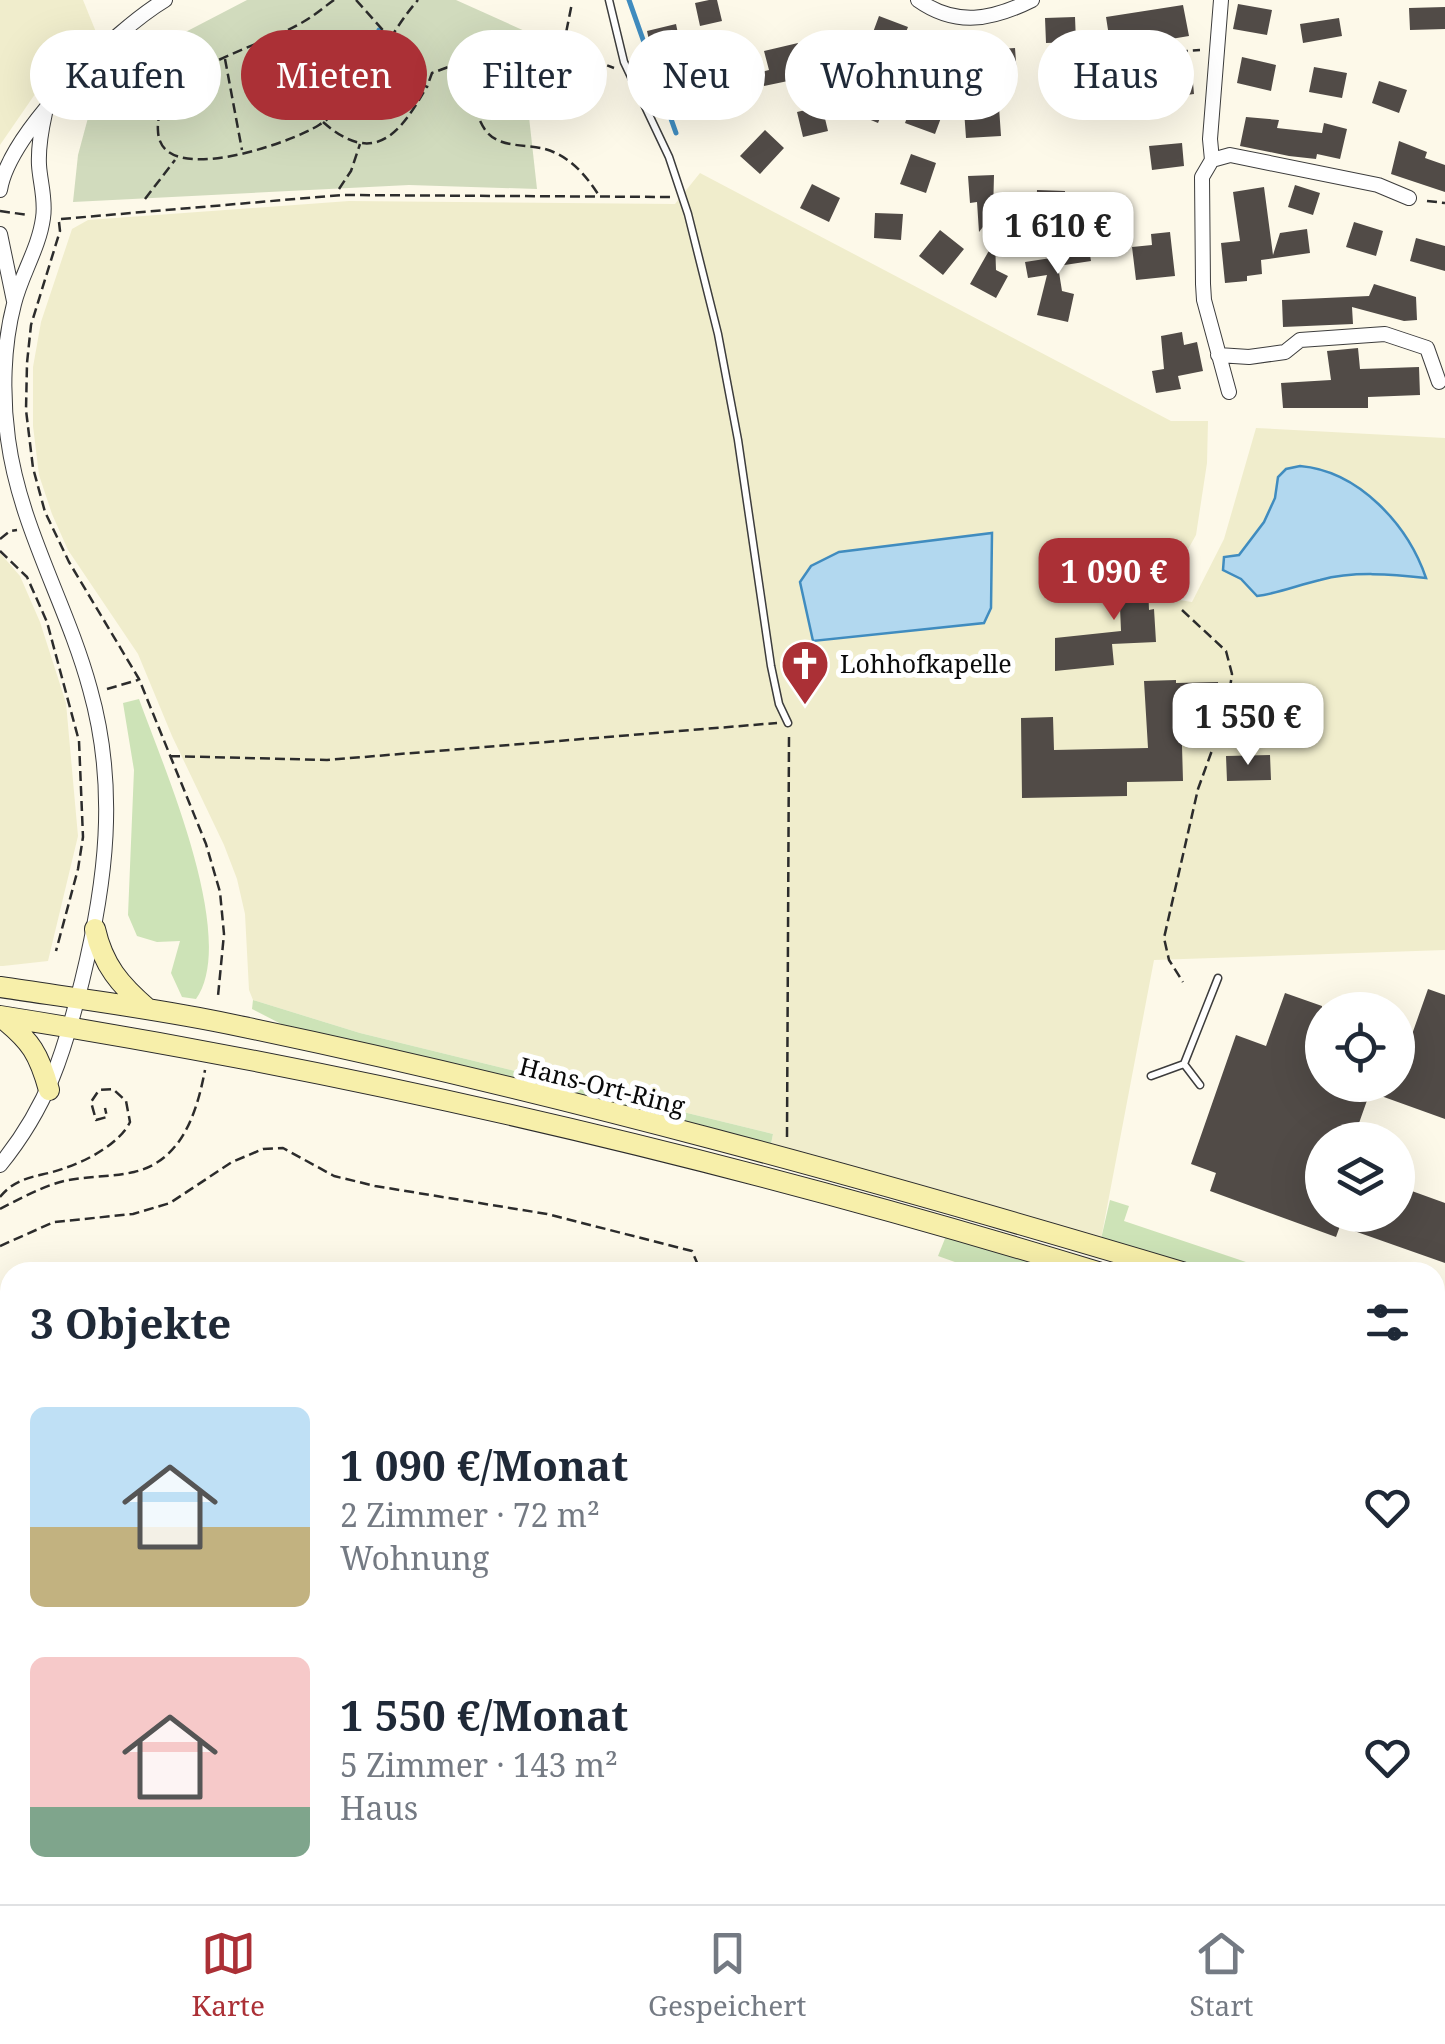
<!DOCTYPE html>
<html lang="de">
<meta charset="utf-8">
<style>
body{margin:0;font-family:"Noto Serif",serif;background:#f6f6f7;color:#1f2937;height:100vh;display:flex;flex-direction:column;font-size:38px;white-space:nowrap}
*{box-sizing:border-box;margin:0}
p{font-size:32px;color:#747a83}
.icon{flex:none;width:55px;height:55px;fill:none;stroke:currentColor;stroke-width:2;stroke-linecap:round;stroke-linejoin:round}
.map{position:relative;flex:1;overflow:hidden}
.panel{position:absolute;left:0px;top:1262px;width:1445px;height:642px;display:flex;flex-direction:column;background:#fff;border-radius:30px 30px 0 0;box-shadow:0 10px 40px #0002}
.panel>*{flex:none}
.guide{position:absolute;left:30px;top:30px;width:1385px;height:90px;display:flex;gap:20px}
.controls{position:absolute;left:1305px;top:992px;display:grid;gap:20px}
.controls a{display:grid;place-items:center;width:110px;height:110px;border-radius:50%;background:#fff;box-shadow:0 10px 40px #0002;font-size:50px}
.price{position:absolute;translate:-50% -85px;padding:0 22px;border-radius:20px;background:#fff;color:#222;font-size:32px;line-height:65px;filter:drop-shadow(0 2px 5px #0008)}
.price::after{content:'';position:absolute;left:50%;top:60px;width:30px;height:22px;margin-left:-15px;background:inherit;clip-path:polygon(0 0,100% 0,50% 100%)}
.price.active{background:#ab3036;color:#fff}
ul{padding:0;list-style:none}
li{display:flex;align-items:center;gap:30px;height:250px;padding:0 30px}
li span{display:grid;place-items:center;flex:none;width:280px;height:200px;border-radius:15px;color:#555}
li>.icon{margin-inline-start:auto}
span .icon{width:120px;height:120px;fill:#fffc;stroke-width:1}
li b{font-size:42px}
h2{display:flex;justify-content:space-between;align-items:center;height:120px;padding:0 30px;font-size:42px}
.pill{padding:0 35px;border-radius:45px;background:#fff;box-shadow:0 10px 40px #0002;font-size:35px;line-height:90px}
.pill.active{background:#ab3036;color:#fff}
.tabs{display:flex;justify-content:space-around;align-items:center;height:140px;border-top:2px solid #e0e1e3;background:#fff;font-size:28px;color:#747a83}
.tabs a{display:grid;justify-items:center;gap:5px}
.tabs .active{color:#ab3036}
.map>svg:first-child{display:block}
</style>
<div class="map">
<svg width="1445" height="1904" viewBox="0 0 1445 1904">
<rect width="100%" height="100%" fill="#fdf9e9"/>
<path fill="#f0edcc" d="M0,0H83L96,32L55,65L0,145Z
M700,173L1171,421H1208L1207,463L1196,535L1164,592L1172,599L1192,602L1224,539L1256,428L1445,438V950L1154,960L1101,1239L969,1198L771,1144L773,1134L360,1033L253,1000L249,990L245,914L237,879L224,845L172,736L138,654L68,550L52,514L39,475L33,426V367L41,322L72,229L88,220L349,201L675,204Z
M0,553L20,576L40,622L66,703L78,836L48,961L3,966H0Z
M912,1895H1308L1303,1904H913Z"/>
<path fill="#cde3b7" d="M139,699C163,766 239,938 196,999L182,997L171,973L180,941L157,942L137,936L128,915L134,770L123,703Z
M253,1000L360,1033L773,1134L771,1144L289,1028L252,1009Z
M1110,1200L1129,1206L1124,1221L1276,1272H1218L1101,1239Z
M946,1236L1071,1272H983L938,1256Z"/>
<path fill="#d1dbbd" d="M247,0H456L538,37L528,108L537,189L409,185L73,202L78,155L99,77Z"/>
<path fill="#b2d8ef" stroke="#408cbf" stroke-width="2.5" d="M1300,466C1359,471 1408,525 1426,578C1392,574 1353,571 1320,580C1298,585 1280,593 1257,596L1241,579L1223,570L1224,557L1239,555L1264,522L1275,498L1278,477L1286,469Z
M992,533L991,608L984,623L813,641L800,582L811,566L839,552Z"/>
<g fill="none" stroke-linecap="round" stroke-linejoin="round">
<path stroke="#408cbf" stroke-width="5" d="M629,0L676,133
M351,70L358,79L364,74L363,69L355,67L360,59L345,53L357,48L355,36L364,50L375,49L374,40L379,30
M0,1744L10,1741"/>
</g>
<path fill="#514b47" d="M709,0H717L722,21L700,26L695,3Z
M1238,4L1272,10L1267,35L1233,29Z
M1183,5L1189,36L1111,49L1106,17Z
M1445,7V29L1410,30L1409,8Z
M879,16L908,27L896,57L868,46Z
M1075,17L1076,42L1046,43L1045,18Z
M1339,18L1342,36L1303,43L1300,24Z
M676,24L681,48L652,54L647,31Z
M932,41L965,53L955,79L923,68Z
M849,42L855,67L764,86L761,72L769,70L764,51L798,43L801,55Z
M1015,48L1017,75L984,76L983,50Z
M1242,57L1276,65L1271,91L1237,83Z
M1314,67L1347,73L1342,98L1309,92Z
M1082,70L1083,94L1050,95L1049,71Z
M1192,71L1194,94L1157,99L1155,75Z
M1379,81L1407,90L1399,113L1372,103Z
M738,84L742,108L692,119L687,94Z
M865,86L889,96L878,123L854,113Z
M915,96L945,107L935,134L905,123Z
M822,106L828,131L803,137L797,112Z
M999,107L1001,136L966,138L964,110Z
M1246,117L1279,120L1277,128L1322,133L1324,123L1347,129L1340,159L1317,154L1316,159L1289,156L1240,146Z
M765,130L784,148L760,174L740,156Z
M1399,141L1427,152L1425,158L1445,165V192L1391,174Z
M1182,143L1184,166L1152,170L1149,146Z
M911,154L936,163L926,193L900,184Z
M994,175L993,214L979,232L977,202L970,203L968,176Z
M812,184L840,198L829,222L800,208Z
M1295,185L1320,193L1313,215L1288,207Z
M1264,187L1273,255L1280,233L1307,229L1310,253L1261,260L1262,274L1247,276V281L1225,283L1221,243L1240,241L1233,192Z
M1037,190L1065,191L1064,219L1036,218Z
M875,213L903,214L901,240L874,238Z
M1354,222L1383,231L1376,256L1346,247Z
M940,230L964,249L943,275L919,256Z
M1170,232L1175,276L1136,280L1132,247L1152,245L1151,234Z
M1087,237L1091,261L1058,266L1062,291L1074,294L1068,322L1037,315L1047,275L1028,278L1025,262L1051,258L1054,245L1055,252L1054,243Z
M1416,238L1445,246V271L1410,261Z
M995,240L996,270L1008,276L996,298L970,284Z
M1374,284L1416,297L1417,320L1404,321L1352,307L1353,324L1283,327L1282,300L1369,296Z
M1182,332L1184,345L1197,342L1203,371L1178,376L1181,389L1156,393L1152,371L1164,369L1161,336Z
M1358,348L1360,369L1419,367L1420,395L1368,397V408H1283L1281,383L1331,380L1327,351Z
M1147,558L1149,610L1154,609L1156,642L1112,644L1114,665L1055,671V638L1121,631L1118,559Z
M1176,680V683L1218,682L1219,709L1181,710L1183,781L1127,782V796L1022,798L1021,718L1053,717L1054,750L1148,748L1144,681Z
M1270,755L1271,780L1227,781L1226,756Z
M1428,989L1445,995V1119L1370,1092L1353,1140H1322V1215H1398V1186L1445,1203V1263L1340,1226L1336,1237L1210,1191L1216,1173L1191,1164L1236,1035L1266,1046L1285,993L1322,1006V1085H1398V1074Z"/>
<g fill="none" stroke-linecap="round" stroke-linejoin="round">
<g stroke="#3d3d3d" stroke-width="9">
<path id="service" d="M609,0L624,62L669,157L688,214L718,334L738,440L771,666L779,704L788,723
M1184,1064L1200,1085
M1151,1076L1184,1064L1218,978
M1435,1437L1445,1440
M1435,1501L1445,1476"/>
</g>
<g stroke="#3d3d3d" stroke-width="16">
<path id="minor" d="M918,0C956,27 992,20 1032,0
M1221,0L1210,139L1212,160L1202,177L1203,284L1204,300L1229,392
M1212,160L1230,155L1378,185L1409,198
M0,190C9,132 115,30 165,0
M0,234L14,301
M1218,355L1249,357L1285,352L1300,340L1385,334L1427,348L1439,382
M0,1165C48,1106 64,1053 82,981C106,883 118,788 90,689C67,604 20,528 8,439C2,395 3,346 14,304C21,275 39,248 43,218C46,200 40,182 39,165C38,147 41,131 45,113
M0,1482L10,1480
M0,1651L10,1648
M0,1867L8,1904
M1435,1868L1445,1878
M200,1895L202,1904
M370,1895L372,1904
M537,1895L539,1904
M706,1895L708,1904
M722,1904L763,1895"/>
</g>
<g stroke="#3d3d3d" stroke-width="20">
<path id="tertiary" d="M1435,1740L1445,1724
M1337,1904L1342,1895"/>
</g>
<g stroke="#2c2c2c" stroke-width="22">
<path id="secondary" d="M95,929C103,965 120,985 148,1009
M0,987C79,999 160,1009 239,1026C557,1092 871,1179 1182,1272
M0,1016C372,1075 738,1162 1098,1272
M2,1018C31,1041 39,1054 49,1090
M1435,1354L1445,1357
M1435,1385L1445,1389"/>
</g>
<path stroke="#2c2c2c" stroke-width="2.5" stroke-dasharray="10 5" stroke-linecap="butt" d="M334,0C324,7 314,16 303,22C260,47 203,57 169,95C161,104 157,119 158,131C160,189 291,143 319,125C367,94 382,41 418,0
M356,0L390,38
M566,34V50L614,68
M1133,55L1200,50
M382,58L427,87L432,73L494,50L566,33L572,3
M225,59L242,150
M465,63C471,83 473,114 486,131C499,148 525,144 545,149C569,156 585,174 598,194
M370 95a20 20 0 1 1 40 0a20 20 0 1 1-40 0Z
M644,75L728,54L729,33
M376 95a14 14 0 1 1 28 0a14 14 0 1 1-28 0Z
M381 94a10 10 0 1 1 20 0a10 10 0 1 1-20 0Z
M385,90L407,106
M323,122C374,167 400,134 426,88
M339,189L351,171L360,144
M145,199L175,160
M1427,201L1445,203
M0,211L28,215
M61,219L342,195L672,197
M59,222L60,231L31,325L27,363L26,410L33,468L45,512L69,562L139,679L206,844L220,892L224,934L218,996
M0,539L10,531L17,530
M0,551L27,577L47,622L79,741L83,837L78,869L56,951
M1182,610L1226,651L1232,674L1227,709L1198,789L1164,938L1169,960L1183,982
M107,689L138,680
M170,756L327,760L777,723
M787,1137L789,735
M0,1197C19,1174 39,1178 65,1168C87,1161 120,1143 130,1122L126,1101L113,1089L99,1090L91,1102L96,1120L107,1117L105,1108
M0,1209C19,1199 43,1186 64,1181C87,1176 112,1177 134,1172C182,1161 197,1112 205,1070
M0,1246L54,1222L133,1214L170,1203L232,1162L263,1149L283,1148L334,1176L375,1186L547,1214L692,1251L701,1272
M0,1353L10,1352
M0,1390L10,1418
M1435,1644L1445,1626
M1439,1767L1445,1774
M1435,1772L1445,1756
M0,1805L10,1803
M294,1895L296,1904
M905,1895V1904
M1315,1904L1320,1895"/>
<use href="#service" stroke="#fff" stroke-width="6"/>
<use href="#minor" stroke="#fff" stroke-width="14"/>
<use href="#tertiary" stroke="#fff" stroke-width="18"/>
<use href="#secondary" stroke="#f7efaa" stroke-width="20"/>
</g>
<defs>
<g id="church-pin" transform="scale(2.5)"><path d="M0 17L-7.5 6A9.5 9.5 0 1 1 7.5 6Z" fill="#ab3036" stroke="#fff"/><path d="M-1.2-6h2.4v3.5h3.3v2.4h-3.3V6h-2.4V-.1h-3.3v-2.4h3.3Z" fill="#fff"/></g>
</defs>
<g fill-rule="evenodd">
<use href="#church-pin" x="805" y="664"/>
</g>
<g text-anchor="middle" stroke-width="10" stroke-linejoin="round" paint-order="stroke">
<g font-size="25" fill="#0a0a0a" stroke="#fff" text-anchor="start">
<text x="840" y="673">Lohhofkapelle</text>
</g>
<g font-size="25" fill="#0a0a0a" stroke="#fff">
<text transform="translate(602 1086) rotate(14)" y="9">Hans-Ort-Ring</text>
</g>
</g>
</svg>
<div class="controls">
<a><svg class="icon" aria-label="locate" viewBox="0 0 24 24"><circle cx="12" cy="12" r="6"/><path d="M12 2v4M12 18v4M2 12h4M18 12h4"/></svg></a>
<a><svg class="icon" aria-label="layers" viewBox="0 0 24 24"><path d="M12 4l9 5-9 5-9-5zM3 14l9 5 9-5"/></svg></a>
</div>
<b class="price" style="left:1058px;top:277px">1 610 €</b>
<b class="price active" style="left:1114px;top:623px">1 090 €</b>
<b class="price" style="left:1248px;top:768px">1 550 €</b>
<div class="guide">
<a class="pill">Kaufen</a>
<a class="pill active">Mieten</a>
<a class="pill">Filter</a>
<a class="pill">Neu</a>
<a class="pill">Wohnung</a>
<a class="pill">Haus</a>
</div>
<section class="panel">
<h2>3 Objekte<svg class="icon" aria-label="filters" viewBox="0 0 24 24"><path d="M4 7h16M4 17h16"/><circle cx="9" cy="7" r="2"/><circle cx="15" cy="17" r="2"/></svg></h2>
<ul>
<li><span style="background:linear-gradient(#bfe0f5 60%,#c2b280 0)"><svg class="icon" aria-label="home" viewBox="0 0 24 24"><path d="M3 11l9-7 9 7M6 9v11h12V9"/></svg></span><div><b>1 090 €/Monat</b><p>2 Zimmer · 72 m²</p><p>Wohnung</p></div><svg class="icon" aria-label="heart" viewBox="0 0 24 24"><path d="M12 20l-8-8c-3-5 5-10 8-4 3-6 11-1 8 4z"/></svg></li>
<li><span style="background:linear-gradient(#f6c9c9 75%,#7fa58c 0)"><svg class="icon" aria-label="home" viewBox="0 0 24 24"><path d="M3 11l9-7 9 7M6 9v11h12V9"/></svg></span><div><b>1 550 €/Monat</b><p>5 Zimmer · 143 m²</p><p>Haus</p></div><svg class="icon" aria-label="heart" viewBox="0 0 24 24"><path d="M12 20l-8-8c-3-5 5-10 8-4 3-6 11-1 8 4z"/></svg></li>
</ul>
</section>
</div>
<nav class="tabs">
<a class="active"><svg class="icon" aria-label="map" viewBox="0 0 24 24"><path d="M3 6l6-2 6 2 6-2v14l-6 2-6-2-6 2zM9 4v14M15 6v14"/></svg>Karte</a>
<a><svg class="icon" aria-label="saved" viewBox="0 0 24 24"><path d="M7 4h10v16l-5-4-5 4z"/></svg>Gespeichert</a>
<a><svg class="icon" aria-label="home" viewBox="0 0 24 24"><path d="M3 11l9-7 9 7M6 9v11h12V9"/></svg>Start</a>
</nav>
